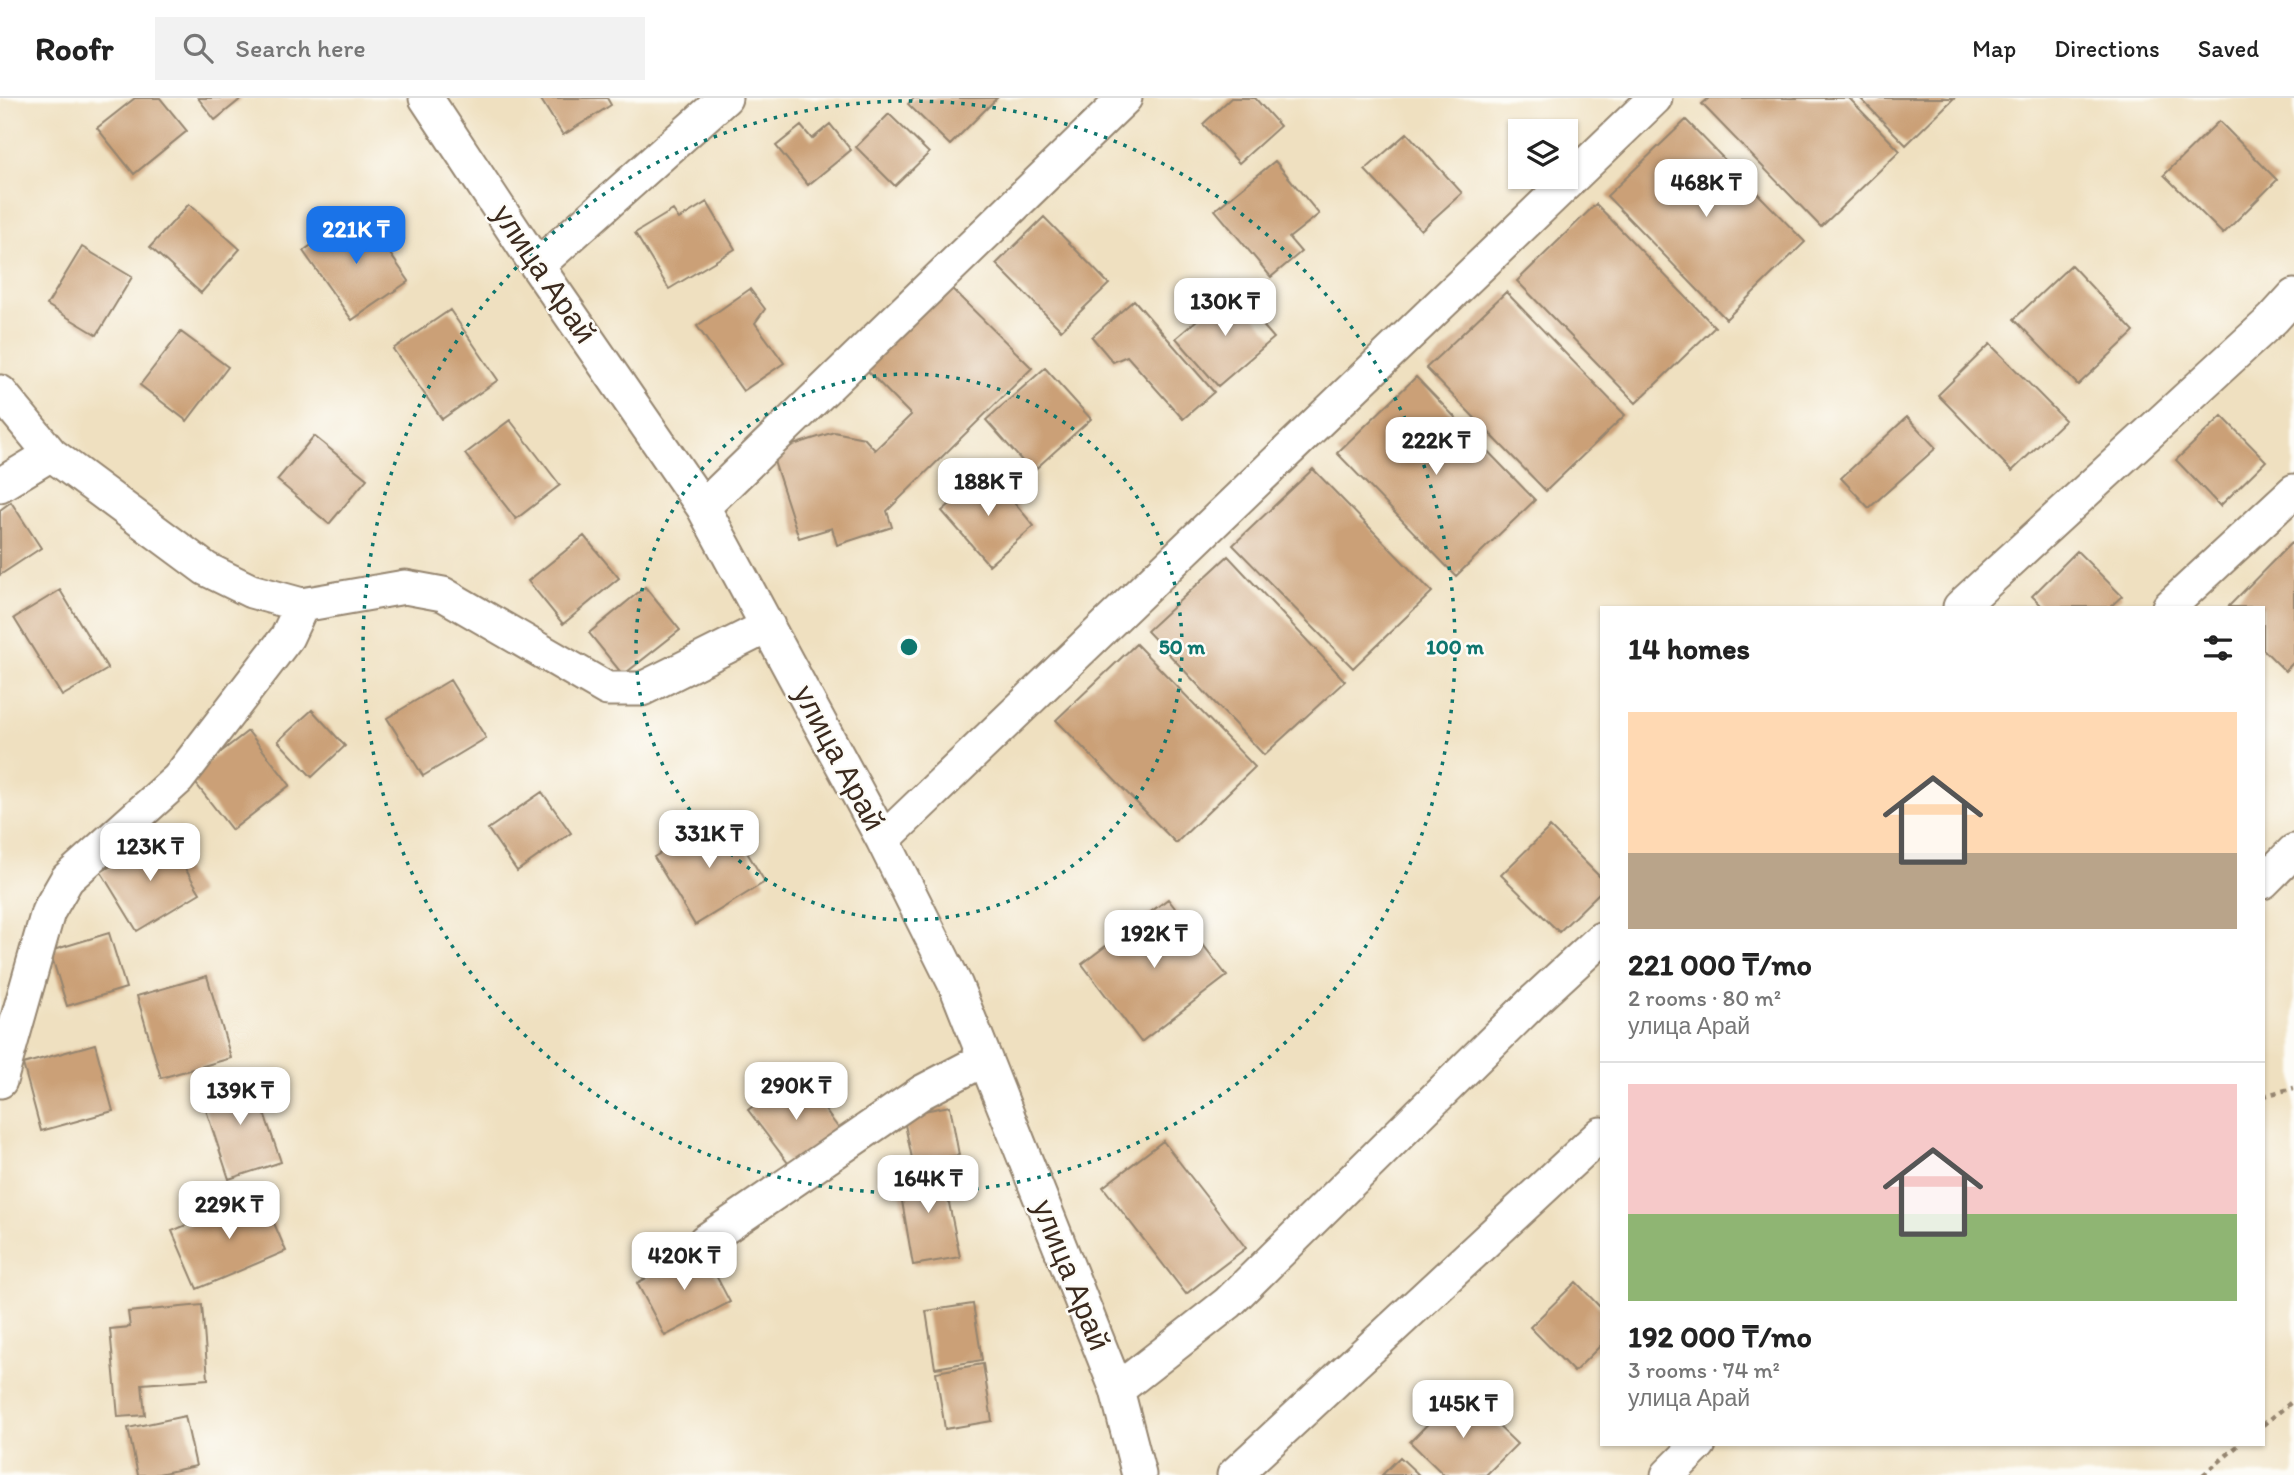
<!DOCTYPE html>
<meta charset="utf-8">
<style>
body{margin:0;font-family:Itim,sans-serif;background:#f2f2f2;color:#222;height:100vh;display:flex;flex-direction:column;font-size:26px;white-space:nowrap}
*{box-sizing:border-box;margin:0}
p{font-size:23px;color:#767676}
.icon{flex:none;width:38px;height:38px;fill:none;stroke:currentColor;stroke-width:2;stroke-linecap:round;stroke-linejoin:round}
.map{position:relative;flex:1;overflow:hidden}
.side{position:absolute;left:1600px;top:508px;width:665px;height:840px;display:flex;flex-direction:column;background:#fff;border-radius:0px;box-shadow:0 2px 5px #0004}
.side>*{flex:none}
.buttons{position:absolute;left:1508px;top:21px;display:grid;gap:14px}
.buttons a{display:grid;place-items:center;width:70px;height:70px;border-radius:0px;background:#fff;box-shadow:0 2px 5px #0004;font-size:35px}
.price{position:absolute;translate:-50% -60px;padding:0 16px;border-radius:14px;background:#fff;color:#222;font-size:23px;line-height:46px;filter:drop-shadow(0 2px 4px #0008)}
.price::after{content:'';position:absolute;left:50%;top:42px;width:21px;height:16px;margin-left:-10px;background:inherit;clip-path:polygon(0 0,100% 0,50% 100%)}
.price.current{background:#1a73e8;color:#fff}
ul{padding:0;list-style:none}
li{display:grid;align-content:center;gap:14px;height:371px;padding:0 28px}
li+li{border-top:2px solid #e0e0e0}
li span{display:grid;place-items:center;height:217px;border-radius:0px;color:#555}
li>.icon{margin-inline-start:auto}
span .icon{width:126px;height:126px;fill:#fffc;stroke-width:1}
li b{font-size:30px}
h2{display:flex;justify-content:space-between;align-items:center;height:84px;padding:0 28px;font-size:30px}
header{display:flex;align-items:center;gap:42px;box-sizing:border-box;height:98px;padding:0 35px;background:#fff;border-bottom:2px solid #e0e0e0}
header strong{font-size:33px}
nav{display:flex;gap:38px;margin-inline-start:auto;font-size:24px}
.search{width:490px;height:63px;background:#f2f2f2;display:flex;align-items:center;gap:18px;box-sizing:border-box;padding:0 24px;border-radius:0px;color:#767676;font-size:26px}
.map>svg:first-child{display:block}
</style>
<header>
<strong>Roofr</strong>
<div class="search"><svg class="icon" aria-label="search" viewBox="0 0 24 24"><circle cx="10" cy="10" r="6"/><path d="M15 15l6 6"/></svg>Search here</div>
<nav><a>Map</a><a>Directions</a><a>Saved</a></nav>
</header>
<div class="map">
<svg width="2294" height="1377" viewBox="0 0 2294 1377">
<rect width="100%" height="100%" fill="#fdfcf7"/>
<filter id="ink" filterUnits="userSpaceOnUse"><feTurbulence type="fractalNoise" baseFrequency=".0143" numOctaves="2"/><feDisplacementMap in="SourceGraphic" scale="14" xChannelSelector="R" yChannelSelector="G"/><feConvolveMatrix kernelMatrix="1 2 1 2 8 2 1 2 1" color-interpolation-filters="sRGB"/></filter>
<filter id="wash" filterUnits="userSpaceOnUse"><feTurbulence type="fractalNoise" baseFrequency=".00686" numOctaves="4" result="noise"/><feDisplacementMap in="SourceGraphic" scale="28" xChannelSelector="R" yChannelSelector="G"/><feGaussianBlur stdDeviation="1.57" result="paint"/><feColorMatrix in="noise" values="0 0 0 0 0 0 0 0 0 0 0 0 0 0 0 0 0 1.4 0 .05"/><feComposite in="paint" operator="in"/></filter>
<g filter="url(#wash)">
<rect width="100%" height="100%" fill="#efe0c0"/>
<g id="blocks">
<path fill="#cba077" d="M135,0H160L187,33L134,76L97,30Z
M198,0H242L215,22Z
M540,0H607L611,7L563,37Z
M914,0H997L950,47L908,6Z
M1231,0H1255L1280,28L1239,65L1203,26Z
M1709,0H1849L1900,53L1821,129L1702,6Z
M1860,0H1954L1906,47Z
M889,16L929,55L895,88L856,49Z
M1686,22L1805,144L1726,221L1607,98Z
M2219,23L2277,82L2223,136L2164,77Z
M830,26L851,52L808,87L776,48L801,28L812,41Z
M1407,35L1462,95L1421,132L1365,72Z
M1275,63L1319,116L1289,140L1301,154L1271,179L1215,112Z
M707,104L735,151L669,191L635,135L673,112L679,121Z
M189,106L240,151L201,195L150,149Z
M1596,106L1715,229L1636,305L1517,183Z
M360,113L409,183L352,222L303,153Z
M1044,119L1109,186L1061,232L996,166Z
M82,149L132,179L97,237L47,207Z
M2071,167L2134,234L2078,287L2014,221Z
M938,177L1032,270L887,413L892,429L837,447L832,430L799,440L771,354L834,334L864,340L875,352L911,317L854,259Z
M750,191L765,211L755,225L784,265L743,293L697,228Z
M1232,192L1274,240L1218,288L1176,240Z
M1506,194L1625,317L1546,393L1426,270Z
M1134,202L1214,294L1183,321L1127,258L1113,264L1092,239Z
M450,212L498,282L442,321L393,251Z
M181,234L228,269L187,323L140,287Z
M1990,246L2065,322L2012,373L1938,297Z
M1045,270L1091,321L1032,374L986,322Z
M1416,279L1535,402L1456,478L1337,355Z
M2222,318L2266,363L2220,408L2176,362Z
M1907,319L1936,350L1869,410L1841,380Z
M510,322L560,387L516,421L465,356Z
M314,338L367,381L329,426L277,382Z
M1313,371L1432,494L1353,570L1233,447Z
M988,373L1034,428L989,467L942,413Z
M11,404L41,450L0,477V412Z
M584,438L619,480L563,526L528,483Z
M2291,445L2294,448V564L2285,573L2263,551V509H2228Z
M2077,453L2122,498L2110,509H2043L2032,498Z
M1228,458L1345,583L1264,657L1147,533Z
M645,489L680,532L623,577L589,535Z
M60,492L108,571L62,598L14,520Z
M1136,546L1255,669L1176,745L1056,622Z
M450,582L486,640L423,678L387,620Z
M312,612L345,648L312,679L278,643Z
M248,633L290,687L232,732L190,678Z
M542,694L571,735L517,773L488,731Z
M724,717L765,784L695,827L654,759Z
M1550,729L1601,780V793L1559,834L1501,777Z
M164,736L200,795L137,833L101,774Z
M1168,801L1227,878L1141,944L1082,866Z
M109,835L126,890L67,908L50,853Z
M207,878L231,960L161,980L137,898Z
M95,946L113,1013L41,1033L23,966Z
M797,975L843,1036L794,1073L748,1012Z
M251,977L281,1064L229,1081L200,994Z
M950,1008L959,1057L913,1065L903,1017Z
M1163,1043L1246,1150L1186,1196L1103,1089Z
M941,1066L960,1159L913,1167L897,1074Z
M261,1095L286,1153L197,1191L172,1133Z
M702,1151L730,1204L665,1238L637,1185Z
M1576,1184L1601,1210V1247L1574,1274L1530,1229Z
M973,1206L982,1262L935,1270L926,1213Z
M202,1207L208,1281L142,1286L145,1317L118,1319L110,1231L130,1229L128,1214Z
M983,1266L992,1323L945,1331L936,1274Z
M1461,1292L1517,1346L1486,1377H1444L1410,1344Z
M185,1318L196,1368L154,1377H138L128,1330Z
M1400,1359L1419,1377H1382Z"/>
</g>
</g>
<g filter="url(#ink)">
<use href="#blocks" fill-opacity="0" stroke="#95856f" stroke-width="2"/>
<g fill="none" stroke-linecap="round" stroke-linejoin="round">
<g stroke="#95856f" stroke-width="37">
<path id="street" d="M426,0L537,168L703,409L883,742L956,888L1117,1292L1139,1377
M537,168L725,0
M0,294L51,356L206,471L251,493L302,507L405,489L443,496L607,591H642L768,528
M0,387L51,356
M703,409L1125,0
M1960,509L2273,221L2294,198
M2169,509L2294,393
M883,742L1655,0
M2263,784L2294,753
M0,983L48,814L67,781L178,681L287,539L302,507
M705,1143L922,994L985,961
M1117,1292L1228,1205L1536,901L1601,841
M1234,1377L1601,1036
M1668,1377L1699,1346"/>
</g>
<path stroke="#95856f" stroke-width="4.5" stroke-dasharray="5 5" stroke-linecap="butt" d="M2263,998L2294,990
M2263,1327L2294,1302
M2203,1377L2240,1346"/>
<use href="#street" stroke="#fff" stroke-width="33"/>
</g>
</g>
<g fill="none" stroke="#0f766e" stroke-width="3.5" stroke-dasharray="3.5 7">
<circle cx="909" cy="549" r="273"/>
<circle cx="909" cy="549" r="546"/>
</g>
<g text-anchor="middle" stroke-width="5" stroke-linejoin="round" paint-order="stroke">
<g font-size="30" fill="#3b2a1e" stroke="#fdfcf7">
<text transform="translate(544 176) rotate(56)" y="10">улица Арай</text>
<text transform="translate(839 660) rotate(62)" y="10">улица Арай</text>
<text transform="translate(1071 1177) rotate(68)" y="10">улица Арай</text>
</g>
</g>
<circle cx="909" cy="549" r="10" fill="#0f766e" stroke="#fdfcf7" stroke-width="3.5"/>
<g font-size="21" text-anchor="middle" font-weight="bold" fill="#0f766e" stroke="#fdfcf7" stroke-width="5" stroke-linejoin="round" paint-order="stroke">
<text x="1182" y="556">50 m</text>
<text x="1455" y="556">100 m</text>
</g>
</svg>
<div class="buttons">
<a><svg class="icon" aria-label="layers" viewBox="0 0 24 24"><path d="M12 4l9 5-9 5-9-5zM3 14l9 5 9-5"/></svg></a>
</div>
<b class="price" style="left:1706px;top:121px">468K ₸</b>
<b class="price current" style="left:356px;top:168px">221K ₸</b>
<b class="price" style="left:1225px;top:240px">130K ₸</b>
<b class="price" style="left:1436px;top:379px">222K ₸</b>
<b class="price" style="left:988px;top:420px">188K ₸</b>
<b class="price" style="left:709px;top:772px">331K ₸</b>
<b class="price" style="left:150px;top:785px">123K ₸</b>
<b class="price" style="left:1154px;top:872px">192K ₸</b>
<b class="price" style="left:796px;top:1024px">290K ₸</b>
<b class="price" style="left:240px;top:1029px">139K ₸</b>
<b class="price" style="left:928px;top:1117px">164K ₸</b>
<b class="price" style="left:229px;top:1143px">229K ₸</b>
<b class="price" style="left:684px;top:1194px">420K ₸</b>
<b class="price" style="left:1463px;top:1342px">145K ₸</b>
<section class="side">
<h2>14 homes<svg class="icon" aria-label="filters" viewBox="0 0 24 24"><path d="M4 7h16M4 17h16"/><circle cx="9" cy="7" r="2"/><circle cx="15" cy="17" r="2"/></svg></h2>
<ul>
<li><span style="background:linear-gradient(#ffd9b3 65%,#b9a48a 0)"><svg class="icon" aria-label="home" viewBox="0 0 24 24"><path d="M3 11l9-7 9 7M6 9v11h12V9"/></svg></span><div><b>221 000 ₸/mo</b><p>2 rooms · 80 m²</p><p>улица Арай</p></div></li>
<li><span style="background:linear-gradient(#f6c9c9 60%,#8fb573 0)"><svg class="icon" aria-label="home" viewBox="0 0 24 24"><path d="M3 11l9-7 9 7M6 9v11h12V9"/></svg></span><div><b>192 000 ₸/mo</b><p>3 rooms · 74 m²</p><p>улица Арай</p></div></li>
</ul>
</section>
</div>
